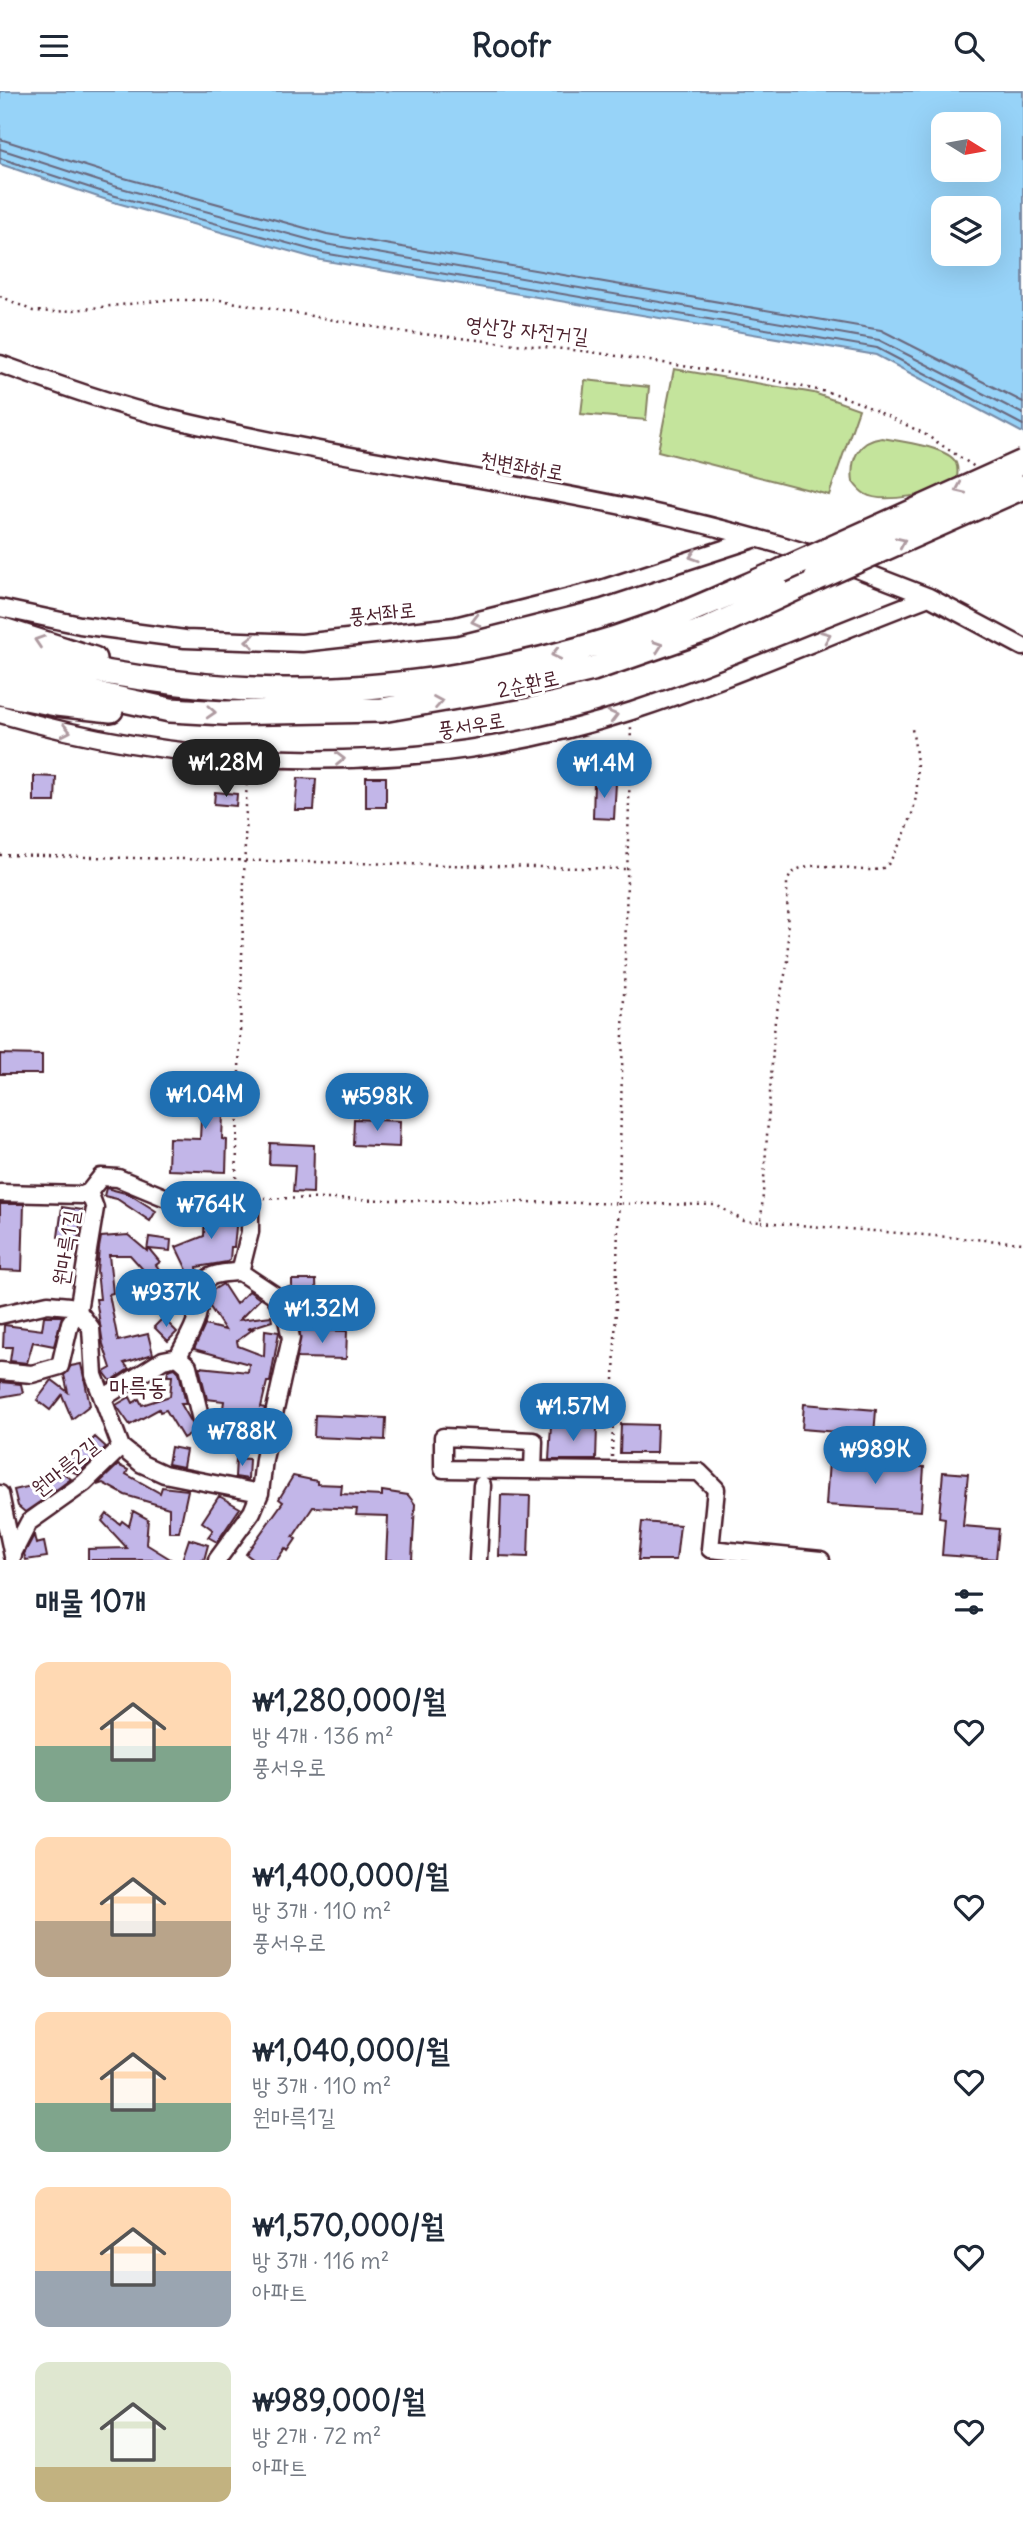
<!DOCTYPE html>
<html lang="ko">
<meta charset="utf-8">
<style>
body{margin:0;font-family:Delius,"Poor Story",sans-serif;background:#f6f6f7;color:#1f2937;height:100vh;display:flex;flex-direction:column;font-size:26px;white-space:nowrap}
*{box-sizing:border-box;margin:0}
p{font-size:23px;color:#747a83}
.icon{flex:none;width:38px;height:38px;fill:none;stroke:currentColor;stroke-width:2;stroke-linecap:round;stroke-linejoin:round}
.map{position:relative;height:1469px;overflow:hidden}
.side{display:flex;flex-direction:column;background:#fff;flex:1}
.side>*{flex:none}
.needle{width:46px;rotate:101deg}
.controls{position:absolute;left:931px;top:21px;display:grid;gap:14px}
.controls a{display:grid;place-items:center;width:70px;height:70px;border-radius:14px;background:#fff;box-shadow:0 7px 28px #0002;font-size:35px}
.price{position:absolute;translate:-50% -60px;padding:0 16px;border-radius:24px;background:#1f6fb2;color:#fff;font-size:23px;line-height:46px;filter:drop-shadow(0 2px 4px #0008)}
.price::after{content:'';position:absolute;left:50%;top:42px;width:21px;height:16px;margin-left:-10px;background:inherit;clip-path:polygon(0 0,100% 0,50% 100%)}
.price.selected{background:#222;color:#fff}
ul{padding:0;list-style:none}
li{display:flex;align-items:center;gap:21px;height:175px;padding:0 35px}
li span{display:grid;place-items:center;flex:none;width:196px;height:140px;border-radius:14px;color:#555}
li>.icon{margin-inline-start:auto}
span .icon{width:84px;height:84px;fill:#fffc;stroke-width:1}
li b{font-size:30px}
h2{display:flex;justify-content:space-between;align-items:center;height:84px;padding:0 35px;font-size:30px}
header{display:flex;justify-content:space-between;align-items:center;height:91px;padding:0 35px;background:#fff;font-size:32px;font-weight:800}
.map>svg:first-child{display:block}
</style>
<header><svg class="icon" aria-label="menu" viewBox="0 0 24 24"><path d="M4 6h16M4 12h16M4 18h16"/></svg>Roofr<svg class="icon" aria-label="search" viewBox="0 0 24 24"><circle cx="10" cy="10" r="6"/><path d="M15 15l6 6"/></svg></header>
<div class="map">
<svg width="1023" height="1469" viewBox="0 0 1023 1469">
<rect width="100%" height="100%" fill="#fff"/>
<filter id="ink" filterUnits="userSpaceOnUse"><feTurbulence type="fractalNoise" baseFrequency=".0143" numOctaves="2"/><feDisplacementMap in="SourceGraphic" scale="14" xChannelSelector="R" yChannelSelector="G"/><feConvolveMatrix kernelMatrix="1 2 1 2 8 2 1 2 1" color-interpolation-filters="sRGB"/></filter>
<g filter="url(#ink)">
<path fill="#c4e49c" stroke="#878264" stroke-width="2" d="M674,278L814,302L859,318L829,404L658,360Z
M585,289L649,296L646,329L581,323Z
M882,347C899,350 949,356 956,372C959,379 957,387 955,395C936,401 883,414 865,403C860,400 856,395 853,391C850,368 858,350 882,347Z"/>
<path fill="#97d3f8" stroke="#788ba6" stroke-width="2" fill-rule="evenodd" d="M0,0H1023V342L876,264L321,169L110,110L0,73ZM943,33H989V79H943ZM943,117H989V163H943Z"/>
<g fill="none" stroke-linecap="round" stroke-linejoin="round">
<path stroke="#69677d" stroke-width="2" d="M0,48L117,85L327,143L881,239L1023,311
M0,58L114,95L325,153L879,249L1023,323
M0,67L112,104L323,162L877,257L1023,334"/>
</g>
<path fill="#c2b6e8" stroke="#4a1f2b" stroke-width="2" d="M34,685L56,686L55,711H34Z
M366,686H386V716H366Z
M298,687L316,688L314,719H295Z
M594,691L616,692L614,728L593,727Z
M215,701L237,703L236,715L214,713Z
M0,963L42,964V983H0Z
M188,991L233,992L232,1025L223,1024L222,1048L227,1049L226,1081L168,1079L169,1047L200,1048L202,1007H187Z
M354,1028L400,1030L399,1056L353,1054Z
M270,1052L314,1054L313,1102L293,1101L295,1074L269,1073Z
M106,1097L129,1103L156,1120L150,1130L117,1108L104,1105Z
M0,1113H24L22,1180L0,1179Z
M62,1116L82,1119L78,1149L58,1146Z
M205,1116H238L234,1156H231L230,1169L227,1171L197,1176L198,1183L190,1195L188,1181L176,1156L204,1145Z
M128,1144L147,1160L149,1146L171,1149L170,1160L149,1158L160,1171L156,1174L166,1187L157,1194L130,1164H109L113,1202L109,1203L118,1250L148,1243L153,1263L124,1272L129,1278L111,1290L104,1281L111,1277L103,1253L96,1208H100L97,1180L99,1157L101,1146Z
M292,1189H316L317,1214L298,1221L299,1206L295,1216L284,1198L292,1195Z
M223,1193L236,1213L249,1200L260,1208L239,1229L271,1225L272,1230L247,1238H253L237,1250L238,1255L264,1265L265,1239L279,1241L270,1291H267L261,1316L265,1317L262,1330L253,1328L256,1349L243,1351L240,1326L222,1324L224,1310L207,1308L199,1276L248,1281L249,1273L194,1258L205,1234L225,1239L210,1216L213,1199Z
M44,1225H62L54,1255L33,1251L27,1272L10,1270L12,1256H3L4,1234L42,1239Z
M163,1227L177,1241L168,1250L154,1236Z
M300,1239L347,1240L346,1268L297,1267Z
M81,1273L90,1314L72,1328L62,1304L50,1319L37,1309L52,1289L68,1301L64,1284L71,1275Z
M175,1277L179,1281L186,1313H181L196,1339L183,1347L166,1319L160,1321L159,1318L130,1334L116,1314L130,1306L133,1312L139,1308L142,1314L170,1305L172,1285H167L168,1279Z
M0,1291L21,1293L23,1302L0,1306Z
M804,1313L876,1319L874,1344L802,1338Z
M315,1324L386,1327L385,1349L314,1346Z
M621,1333L657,1334L656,1362H620Z
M551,1334L597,1335L596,1369H549Z
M95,1346L106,1356L78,1383L63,1376L68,1364L75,1367Z
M171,1356L186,1359L183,1376L168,1373Z
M236,1367L249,1368L248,1388L235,1386Z
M829,1370L924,1376L921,1420L826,1414Z
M118,1374L128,1379L126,1383L160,1402L162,1396L188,1399L179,1441H169V1417L125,1404L103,1392L97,1394Z
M61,1380L71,1388L56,1399L43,1395L46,1383L59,1386Z
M943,1381L968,1383L963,1435L999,1438L996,1468L942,1464L945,1427L939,1426Z
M293,1385L317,1390V1393L342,1394L341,1403L382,1405V1400L408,1404L415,1413L412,1469H386L388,1425L356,1424L357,1418L313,1416L293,1446L296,1448L288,1460L285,1457L277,1469H254L246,1463L283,1411L279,1408Z
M31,1395L44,1408L25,1421L18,1415L14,1399Z
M501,1404L530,1405L528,1466L499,1465Z
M219,1405L240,1417L217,1451L208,1446L213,1439L202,1431Z
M133,1420L148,1428L146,1453L172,1469H88V1458L127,1457L102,1430L107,1423L120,1433L122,1430L129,1435Z
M642,1431L680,1434L676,1469H638Z
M34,1444L36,1453L44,1451L47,1466L26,1469L24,1463Z
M189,1448L208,1454L204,1469H182Z"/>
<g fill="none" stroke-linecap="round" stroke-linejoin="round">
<g stroke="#4a1f2b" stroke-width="21">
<path id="minor" d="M0,273C56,293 114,314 172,328C387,380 609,398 820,466
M844,473L929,506L1023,556
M0,517L80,534L185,548L302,552L455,535L598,499L757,447
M0,623C204,682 429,686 632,620C733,587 830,543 929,506
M0,1102L82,1104L89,1101L101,1086L118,1087L164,1106H250V1141L240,1181L273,1203L285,1220L291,1247L264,1368L260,1402L252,1421L217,1469
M0,1224L48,1213L69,1215L78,1220L91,1237L94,1284L121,1356L142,1373L164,1383L260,1402
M178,1266C184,1253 194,1239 197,1225C206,1189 196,1183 240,1181
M178,1266L188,1275L201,1329L216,1337
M0,1280L32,1283L60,1275L70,1232L78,1220L95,1117L89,1101
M103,1307L163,1269L178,1266
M533,1379L534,1350L443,1346V1378L699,1381L716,1398L710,1458L821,1469
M0,1403L13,1465
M13,1462L29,1431L84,1392L121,1356
M478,1469L482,1394"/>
</g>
<g stroke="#4a1f2b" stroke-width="28">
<path id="highway" d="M0,538L94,568
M0,559C91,581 190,598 284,599C406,600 538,576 654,534C697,518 739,498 781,480
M0,582L170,619L225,622L382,619L526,594L593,578L708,538L816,488
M0,602L56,613L111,619"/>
</g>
<path stroke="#4a1f2b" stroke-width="2.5" stroke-dasharray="2 5" stroke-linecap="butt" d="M0,205L33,220L55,221L165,209H220L403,241L591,261L762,287L836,303L862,313L923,342L975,376
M0,764L627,778
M236,1094L247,677
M264,1107L716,1114L744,1130L761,1131L775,929L788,870L787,792C797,756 863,790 887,775C918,725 923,695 912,638
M761,1131L1023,1152
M612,1366L631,634"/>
<use href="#minor" stroke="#fff" stroke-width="16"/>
<use href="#highway" stroke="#fff" stroke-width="23"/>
<g stroke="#4a1f2b" stroke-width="28" stroke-linecap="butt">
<path id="highway-bridge" d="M781,480L1023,371
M816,488L1023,396"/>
</g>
<use href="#highway-bridge" stroke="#fff" stroke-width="23"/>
</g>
<defs><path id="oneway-chevron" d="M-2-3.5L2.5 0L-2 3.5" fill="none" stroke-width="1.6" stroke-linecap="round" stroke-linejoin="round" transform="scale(1.75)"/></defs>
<g stroke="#ae9aa0">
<use href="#oneway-chevron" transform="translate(960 398) rotate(156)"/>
<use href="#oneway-chevron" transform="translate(901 451) rotate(-24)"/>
<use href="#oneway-chevron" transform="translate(694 465) rotate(162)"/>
<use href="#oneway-chevron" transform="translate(476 530) rotate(166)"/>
<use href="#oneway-chevron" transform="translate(826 545) rotate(-22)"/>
<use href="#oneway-chevron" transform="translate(39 550) rotate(-162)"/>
<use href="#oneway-chevron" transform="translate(250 550) rotate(-178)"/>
<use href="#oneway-chevron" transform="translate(658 555) rotate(-19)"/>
<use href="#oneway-chevron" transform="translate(556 563) rotate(167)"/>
<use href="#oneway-chevron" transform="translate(438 611) rotate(-10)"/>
<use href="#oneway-chevron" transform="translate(211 621) rotate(3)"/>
<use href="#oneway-chevron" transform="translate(613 625) rotate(-15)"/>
<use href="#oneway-chevron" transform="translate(66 640) rotate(11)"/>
<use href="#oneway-chevron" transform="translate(340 668) rotate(-1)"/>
</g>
</g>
<g text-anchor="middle" stroke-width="6" stroke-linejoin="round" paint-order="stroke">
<g font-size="21" fill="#4a1f2b" stroke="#fff">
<text transform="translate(527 239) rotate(6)" y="7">영산강 자전거길</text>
<text transform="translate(522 375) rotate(10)" y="7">천변좌하로</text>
<text transform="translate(382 522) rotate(-6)" y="7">풍서좌로</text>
<text transform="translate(528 593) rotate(-13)" y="7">2순환로</text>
<text transform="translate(471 634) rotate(-9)" y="7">풍서우로</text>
<text transform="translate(66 1157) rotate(-81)" y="7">원마륵1길</text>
<text transform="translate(65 1376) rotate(-39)" y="7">원마륵2길</text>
</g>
<g font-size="24" fill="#4a1f2b" stroke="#fff">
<text x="138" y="1304">마륵동</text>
</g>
</g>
</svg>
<div class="controls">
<a><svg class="needle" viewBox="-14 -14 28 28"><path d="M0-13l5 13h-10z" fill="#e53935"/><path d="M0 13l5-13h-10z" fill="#747a83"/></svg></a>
<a><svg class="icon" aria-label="layers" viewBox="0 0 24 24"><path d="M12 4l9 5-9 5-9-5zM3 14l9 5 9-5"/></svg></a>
</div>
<b class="price selected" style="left:226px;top:708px">₩1.28M</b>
<b class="price" style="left:604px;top:709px">₩1.4M</b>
<b class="price" style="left:205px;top:1040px">₩1.04M</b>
<b class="price" style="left:377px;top:1042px">₩598K</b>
<b class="price" style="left:211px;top:1150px">₩764K</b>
<b class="price" style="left:166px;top:1238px">₩937K</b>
<b class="price" style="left:322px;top:1254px">₩1.32M</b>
<b class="price" style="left:573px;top:1352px">₩1.57M</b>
<b class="price" style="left:242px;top:1377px">₩788K</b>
<b class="price" style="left:875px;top:1395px">₩989K</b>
</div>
<section class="side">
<h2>매물 10개<svg class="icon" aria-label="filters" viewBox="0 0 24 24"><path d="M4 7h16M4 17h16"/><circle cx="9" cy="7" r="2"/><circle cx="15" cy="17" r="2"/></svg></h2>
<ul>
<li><span style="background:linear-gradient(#ffd9b3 60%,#7fa58c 0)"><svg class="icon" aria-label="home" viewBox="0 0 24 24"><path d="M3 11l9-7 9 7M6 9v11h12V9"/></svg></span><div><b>₩1,280,000/월</b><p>방 4개 · 136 m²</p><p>풍서우로</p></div><svg class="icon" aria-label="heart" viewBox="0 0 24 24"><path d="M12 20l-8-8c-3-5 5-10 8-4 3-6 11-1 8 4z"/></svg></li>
<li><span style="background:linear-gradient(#ffd9b3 60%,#b9a48a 0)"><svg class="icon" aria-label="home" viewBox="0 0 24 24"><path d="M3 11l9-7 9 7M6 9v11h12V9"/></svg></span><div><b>₩1,400,000/월</b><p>방 3개 · 110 m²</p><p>풍서우로</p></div><svg class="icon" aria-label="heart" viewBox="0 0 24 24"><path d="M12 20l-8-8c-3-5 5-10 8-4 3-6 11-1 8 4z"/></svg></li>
<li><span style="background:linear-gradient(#ffd9b3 65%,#7fa58c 0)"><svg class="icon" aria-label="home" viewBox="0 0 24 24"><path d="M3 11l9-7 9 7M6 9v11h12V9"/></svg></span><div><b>₩1,040,000/월</b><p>방 3개 · 110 m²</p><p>원마륵1길</p></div><svg class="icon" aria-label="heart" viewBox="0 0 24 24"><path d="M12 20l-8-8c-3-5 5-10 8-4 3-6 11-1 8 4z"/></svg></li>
<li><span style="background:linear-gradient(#ffd9b3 60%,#9aa5b1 0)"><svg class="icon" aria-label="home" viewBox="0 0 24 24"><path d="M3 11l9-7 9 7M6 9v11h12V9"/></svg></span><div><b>₩1,570,000/월</b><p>방 3개 · 116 m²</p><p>아파트</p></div><svg class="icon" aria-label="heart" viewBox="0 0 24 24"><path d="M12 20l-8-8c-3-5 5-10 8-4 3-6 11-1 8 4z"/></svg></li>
<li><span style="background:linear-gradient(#dfe7d0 75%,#c2b280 0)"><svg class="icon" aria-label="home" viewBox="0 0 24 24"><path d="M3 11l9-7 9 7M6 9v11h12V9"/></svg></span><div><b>₩989,000/월</b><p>방 2개 · 72 m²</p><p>아파트</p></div><svg class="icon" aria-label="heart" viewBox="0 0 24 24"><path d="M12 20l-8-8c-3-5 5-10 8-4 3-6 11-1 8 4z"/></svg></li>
</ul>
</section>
